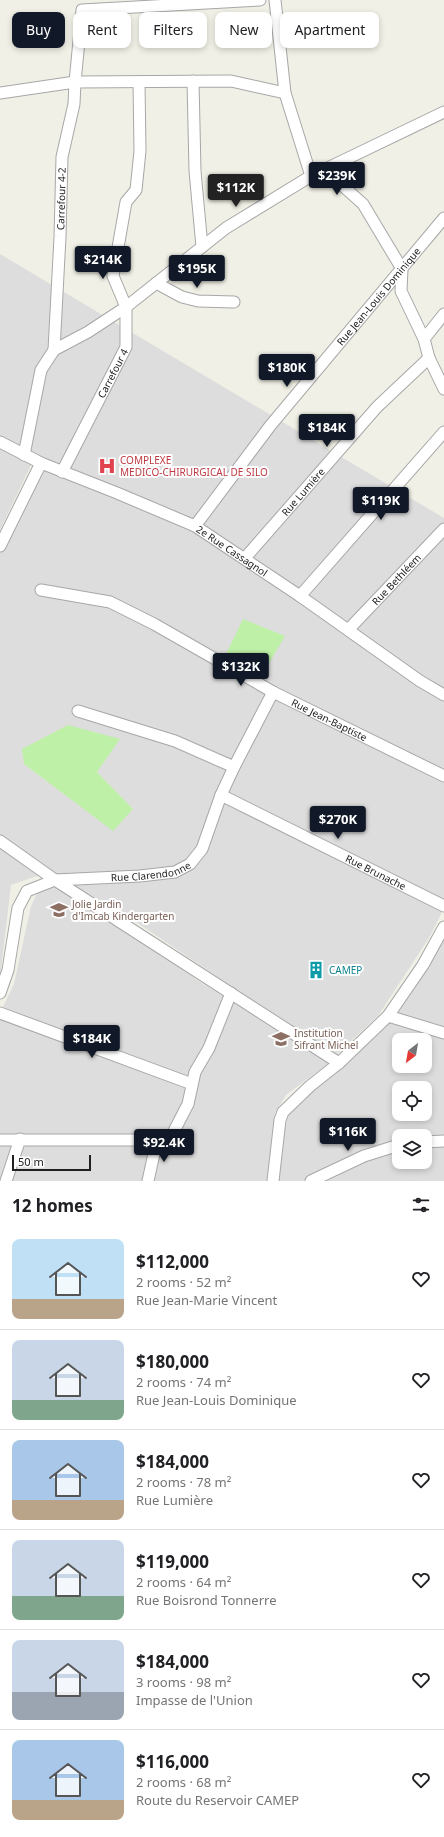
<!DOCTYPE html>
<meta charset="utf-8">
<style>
body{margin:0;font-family:"Noto Sans",sans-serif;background:#f2f2f2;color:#202124;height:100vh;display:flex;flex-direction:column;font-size:15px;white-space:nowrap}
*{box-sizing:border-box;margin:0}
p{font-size:13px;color:#757577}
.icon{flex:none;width:22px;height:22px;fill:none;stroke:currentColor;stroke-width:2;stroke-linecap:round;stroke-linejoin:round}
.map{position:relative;height:1181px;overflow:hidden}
.drawer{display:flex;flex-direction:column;background:#fff;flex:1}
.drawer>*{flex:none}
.hud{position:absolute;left:12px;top:12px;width:420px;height:36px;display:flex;gap:8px}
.needle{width:26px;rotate:211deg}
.buttons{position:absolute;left:392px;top:1033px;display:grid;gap:8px}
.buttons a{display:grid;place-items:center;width:40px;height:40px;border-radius:8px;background:#fff;box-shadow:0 2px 6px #0003;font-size:20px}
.scale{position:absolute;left:12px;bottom:10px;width:79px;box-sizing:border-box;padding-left:4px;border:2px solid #202020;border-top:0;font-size:11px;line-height:14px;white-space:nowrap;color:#202020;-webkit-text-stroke:3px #fff;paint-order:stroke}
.price{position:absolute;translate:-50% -34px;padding:0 9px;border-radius:4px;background:#111827;color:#fff;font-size:13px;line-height:26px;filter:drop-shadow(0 1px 2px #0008)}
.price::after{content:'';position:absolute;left:50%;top:24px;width:12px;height:9px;margin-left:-6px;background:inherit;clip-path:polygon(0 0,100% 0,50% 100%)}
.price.current{background:#222;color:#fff}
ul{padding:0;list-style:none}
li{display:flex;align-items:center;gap:12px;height:100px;padding:0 12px}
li+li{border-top:1px solid #e0e0e0}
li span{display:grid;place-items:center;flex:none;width:112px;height:80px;border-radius:8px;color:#555}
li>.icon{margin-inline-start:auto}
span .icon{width:48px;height:48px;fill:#fffc;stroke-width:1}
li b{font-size:17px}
h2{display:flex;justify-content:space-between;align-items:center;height:48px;padding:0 12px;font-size:17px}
.tag{padding:0 14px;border-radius:8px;background:#fff;box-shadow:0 2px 6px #0003;font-size:14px;line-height:36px}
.tag.current{background:#111827;color:#fff}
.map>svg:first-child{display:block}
</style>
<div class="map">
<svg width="444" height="1181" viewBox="0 0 444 1181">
<rect width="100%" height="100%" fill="#f1f0e6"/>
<path fill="#dedddd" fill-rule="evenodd" d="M0,254L444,518V690L374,644L241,550L34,459L0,530Z
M40,470L130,497L263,571L444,697V908L429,938L378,1016L337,1054L234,988L133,920L36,863L0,836V551ZM119,739L97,772L133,809L113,830L24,764Z
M0,847L40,875L11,885L0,978Z
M57,885L130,932L197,980L330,1062L286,1095L275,1113L267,1181H0V1013L14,984L31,906L39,889Z
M444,932V1181H277L282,1136L291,1108L387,1022ZM399,1040H425V1066H399ZM399,1088H425V1114H399ZM399,1136H425V1162H399Z"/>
<path fill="#bef0a7" d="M243,619L285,636L262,675L225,656Z
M68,725L120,739L97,772L133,809L113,831L24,764L22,749Z"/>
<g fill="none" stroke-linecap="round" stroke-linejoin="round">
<g stroke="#a7a7a7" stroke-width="13">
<g id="minor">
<path d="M275,0L285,93L311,176L335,179L363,204L402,269L401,291L424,339L429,358L444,389"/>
<path d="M193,81L195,171L202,247"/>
<path d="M0,93L75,82L231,81L285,93"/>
<path d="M156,283L182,297L198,301L234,302"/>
<path d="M424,339L444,314"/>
<path d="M54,350L88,332L126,307L226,228L311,176L444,112"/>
<path id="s1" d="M0,442L41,463L117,493L195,526L300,596L420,681L444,695"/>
<path id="s2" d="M24,455L41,370L54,350L60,237L62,157L74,104L75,82L82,10L260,0"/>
<path id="s3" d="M62,472L126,347V307L113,276L126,202L136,190L140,151L139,82"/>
<path id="s4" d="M195,526L270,426L444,218"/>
<path d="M0,546L41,463"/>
<path id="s5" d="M245,558L377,407L429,358"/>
<path id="s6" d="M41,590L110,602L154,624L273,692L444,776"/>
<path d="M300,596L444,432"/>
<path id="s7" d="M348,630L444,529"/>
<path d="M78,711L175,741L234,767"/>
<path id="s8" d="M221,795L444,906"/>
<path d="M0,841L55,880L339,1063"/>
<path id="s9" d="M0,993L8,970L18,908L27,891L55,880L140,876L175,872L190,864L202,849L221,795L234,767L273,692"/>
<path d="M0,1013L192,1084"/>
<path d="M388,1016L444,1033"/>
<path d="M0,1140H157L172,1135L188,1104L195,1072L209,1048L231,993"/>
<path d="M425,1142L444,1141"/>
<path d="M6,1181L20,1139"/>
<path d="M148,1181L157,1140"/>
<path d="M273,1181L280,1120L283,1112L310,1086L339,1063L388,1016L423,965L444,927"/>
<path d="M311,1181L364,1156L399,1145"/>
</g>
</g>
<use href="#minor" stroke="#fff" stroke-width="11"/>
</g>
<defs>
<g id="hospital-bare" transform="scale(1.38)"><path d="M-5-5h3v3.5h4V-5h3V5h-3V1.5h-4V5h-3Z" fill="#e0444e" stroke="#fff" stroke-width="2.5" paint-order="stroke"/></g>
<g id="school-bare" transform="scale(1.38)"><path d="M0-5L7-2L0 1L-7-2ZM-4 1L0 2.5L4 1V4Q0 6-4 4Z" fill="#8d6e63" stroke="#fff" stroke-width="2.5" paint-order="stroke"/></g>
<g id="building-bare" transform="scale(1.38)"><path d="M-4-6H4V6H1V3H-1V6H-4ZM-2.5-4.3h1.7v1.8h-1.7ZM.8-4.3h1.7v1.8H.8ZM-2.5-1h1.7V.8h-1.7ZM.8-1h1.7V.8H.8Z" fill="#0f9aa8" stroke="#fff" stroke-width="2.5" paint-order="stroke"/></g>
</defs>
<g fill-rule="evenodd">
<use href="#hospital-bare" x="107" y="466"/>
<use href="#school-bare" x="59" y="910"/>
<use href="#building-bare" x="316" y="970"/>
<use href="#school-bare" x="281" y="1039"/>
</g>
<g text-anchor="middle" stroke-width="4" stroke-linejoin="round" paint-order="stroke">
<g font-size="10" fill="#202020" stroke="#fff">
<text dy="4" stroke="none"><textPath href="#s2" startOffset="262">Carrefour 4-2</textPath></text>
<text dy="4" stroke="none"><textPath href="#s4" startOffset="294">Rue Jean-Louis Dominique</textPath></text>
<text dy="4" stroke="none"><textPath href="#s3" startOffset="111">Carrefour 4</textPath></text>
<text dy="4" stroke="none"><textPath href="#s5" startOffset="88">Rue Lumière</textPath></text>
<text dy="4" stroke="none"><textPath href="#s1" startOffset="257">2e Rue Cassagnol</textPath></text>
<text dy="4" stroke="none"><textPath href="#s7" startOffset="70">Rue Bethléem</textPath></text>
<text dy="4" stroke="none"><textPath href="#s6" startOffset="319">Rue Jean-Baptiste</textPath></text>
<text dy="4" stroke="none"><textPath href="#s9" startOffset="233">Rue Clarendonne</textPath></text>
<text dy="4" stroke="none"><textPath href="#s8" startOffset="173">Rue Brunache</textPath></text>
</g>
<g font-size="10" fill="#be3a42" stroke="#fff" text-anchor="start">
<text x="120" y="464">COMPLEXE<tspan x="120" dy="12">MEDICO-CHIRURGICAL DE SILO</tspan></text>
</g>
<g font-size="10" fill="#785e54" stroke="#fff" text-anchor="start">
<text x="72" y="908">Jolie Jardin<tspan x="72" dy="12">d'Imcab Kindergarten</tspan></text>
<text x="294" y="1037">Institution<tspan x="294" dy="12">Sifrant Michel</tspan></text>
</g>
<g font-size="10" fill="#0d838f" stroke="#fff" text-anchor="start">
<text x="329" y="974">CAMEP</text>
</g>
</g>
</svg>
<div class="buttons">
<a><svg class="needle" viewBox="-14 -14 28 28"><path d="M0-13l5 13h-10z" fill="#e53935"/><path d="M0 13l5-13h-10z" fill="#757577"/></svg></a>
<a><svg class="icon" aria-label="locate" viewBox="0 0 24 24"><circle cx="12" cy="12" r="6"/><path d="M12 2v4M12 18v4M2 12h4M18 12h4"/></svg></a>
<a><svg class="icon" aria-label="layers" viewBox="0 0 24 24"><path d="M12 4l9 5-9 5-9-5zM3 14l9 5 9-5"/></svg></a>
</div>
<div class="scale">50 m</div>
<b class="price" style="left:337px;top:196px">$239K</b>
<b class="price current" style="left:236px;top:208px">$112K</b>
<b class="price" style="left:103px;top:280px">$214K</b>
<b class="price" style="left:197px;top:289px">$195K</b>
<b class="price" style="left:287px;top:388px">$180K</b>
<b class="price" style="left:327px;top:448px">$184K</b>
<b class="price" style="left:381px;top:521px">$119K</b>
<b class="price" style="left:241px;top:687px">$132K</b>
<b class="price" style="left:338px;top:840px">$270K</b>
<b class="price" style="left:92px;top:1059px">$184K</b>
<b class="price" style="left:348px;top:1152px">$116K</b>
<b class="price" style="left:164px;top:1163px">$92.4K</b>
<div class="hud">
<a class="tag current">Buy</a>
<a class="tag">Rent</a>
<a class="tag">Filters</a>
<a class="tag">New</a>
<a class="tag">Apartment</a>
</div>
</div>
<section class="drawer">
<h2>12 homes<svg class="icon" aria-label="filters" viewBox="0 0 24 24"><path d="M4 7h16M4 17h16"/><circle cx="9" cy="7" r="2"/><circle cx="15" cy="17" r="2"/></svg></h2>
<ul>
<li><span style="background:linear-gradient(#bfe0f5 75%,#b9a48a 0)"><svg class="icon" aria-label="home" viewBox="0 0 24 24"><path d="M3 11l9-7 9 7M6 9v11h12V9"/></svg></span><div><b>$112,000</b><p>2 rooms · 52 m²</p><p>Rue Jean-Marie Vincent</p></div><svg class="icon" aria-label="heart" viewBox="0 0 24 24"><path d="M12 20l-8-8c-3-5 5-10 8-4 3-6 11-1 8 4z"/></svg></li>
<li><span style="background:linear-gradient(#c9d6e8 75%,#7fa58c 0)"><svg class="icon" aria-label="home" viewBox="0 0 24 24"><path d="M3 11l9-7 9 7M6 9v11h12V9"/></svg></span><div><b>$180,000</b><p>2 rooms · 74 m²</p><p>Rue Jean-Louis Dominique</p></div><svg class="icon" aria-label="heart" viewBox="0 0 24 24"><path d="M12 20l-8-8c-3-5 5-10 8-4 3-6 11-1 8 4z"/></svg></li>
<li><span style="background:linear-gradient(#a9c7e8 75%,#b9a48a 0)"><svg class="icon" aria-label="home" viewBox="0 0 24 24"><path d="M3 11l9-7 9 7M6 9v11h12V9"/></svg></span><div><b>$184,000</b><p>2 rooms · 78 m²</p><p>Rue Lumière</p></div><svg class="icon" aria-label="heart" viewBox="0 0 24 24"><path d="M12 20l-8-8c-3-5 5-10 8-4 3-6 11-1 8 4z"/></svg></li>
<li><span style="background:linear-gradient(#c9d6e8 70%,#7fa58c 0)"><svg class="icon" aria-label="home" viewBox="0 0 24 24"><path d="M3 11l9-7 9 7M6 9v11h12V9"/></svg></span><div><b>$119,000</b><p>2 rooms · 64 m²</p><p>Rue Boisrond Tonnerre</p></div><svg class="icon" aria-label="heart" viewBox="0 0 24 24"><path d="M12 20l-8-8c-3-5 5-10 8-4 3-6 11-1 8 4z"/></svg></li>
<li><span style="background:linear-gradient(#c9d6e8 65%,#9aa5b1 0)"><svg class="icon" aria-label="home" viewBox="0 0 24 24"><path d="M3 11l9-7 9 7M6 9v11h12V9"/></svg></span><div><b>$184,000</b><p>3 rooms · 98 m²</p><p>Impasse de l'Union</p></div><svg class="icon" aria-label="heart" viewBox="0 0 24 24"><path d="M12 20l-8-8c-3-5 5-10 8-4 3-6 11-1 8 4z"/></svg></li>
<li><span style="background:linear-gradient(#a9c7e8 75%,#b9a48a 0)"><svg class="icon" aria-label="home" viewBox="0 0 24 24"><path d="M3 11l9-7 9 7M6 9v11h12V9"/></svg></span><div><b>$116,000</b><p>2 rooms · 68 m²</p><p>Route du Reservoir CAMEP</p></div><svg class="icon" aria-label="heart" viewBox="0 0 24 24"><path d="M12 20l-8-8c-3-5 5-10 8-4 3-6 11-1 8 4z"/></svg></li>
</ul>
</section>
